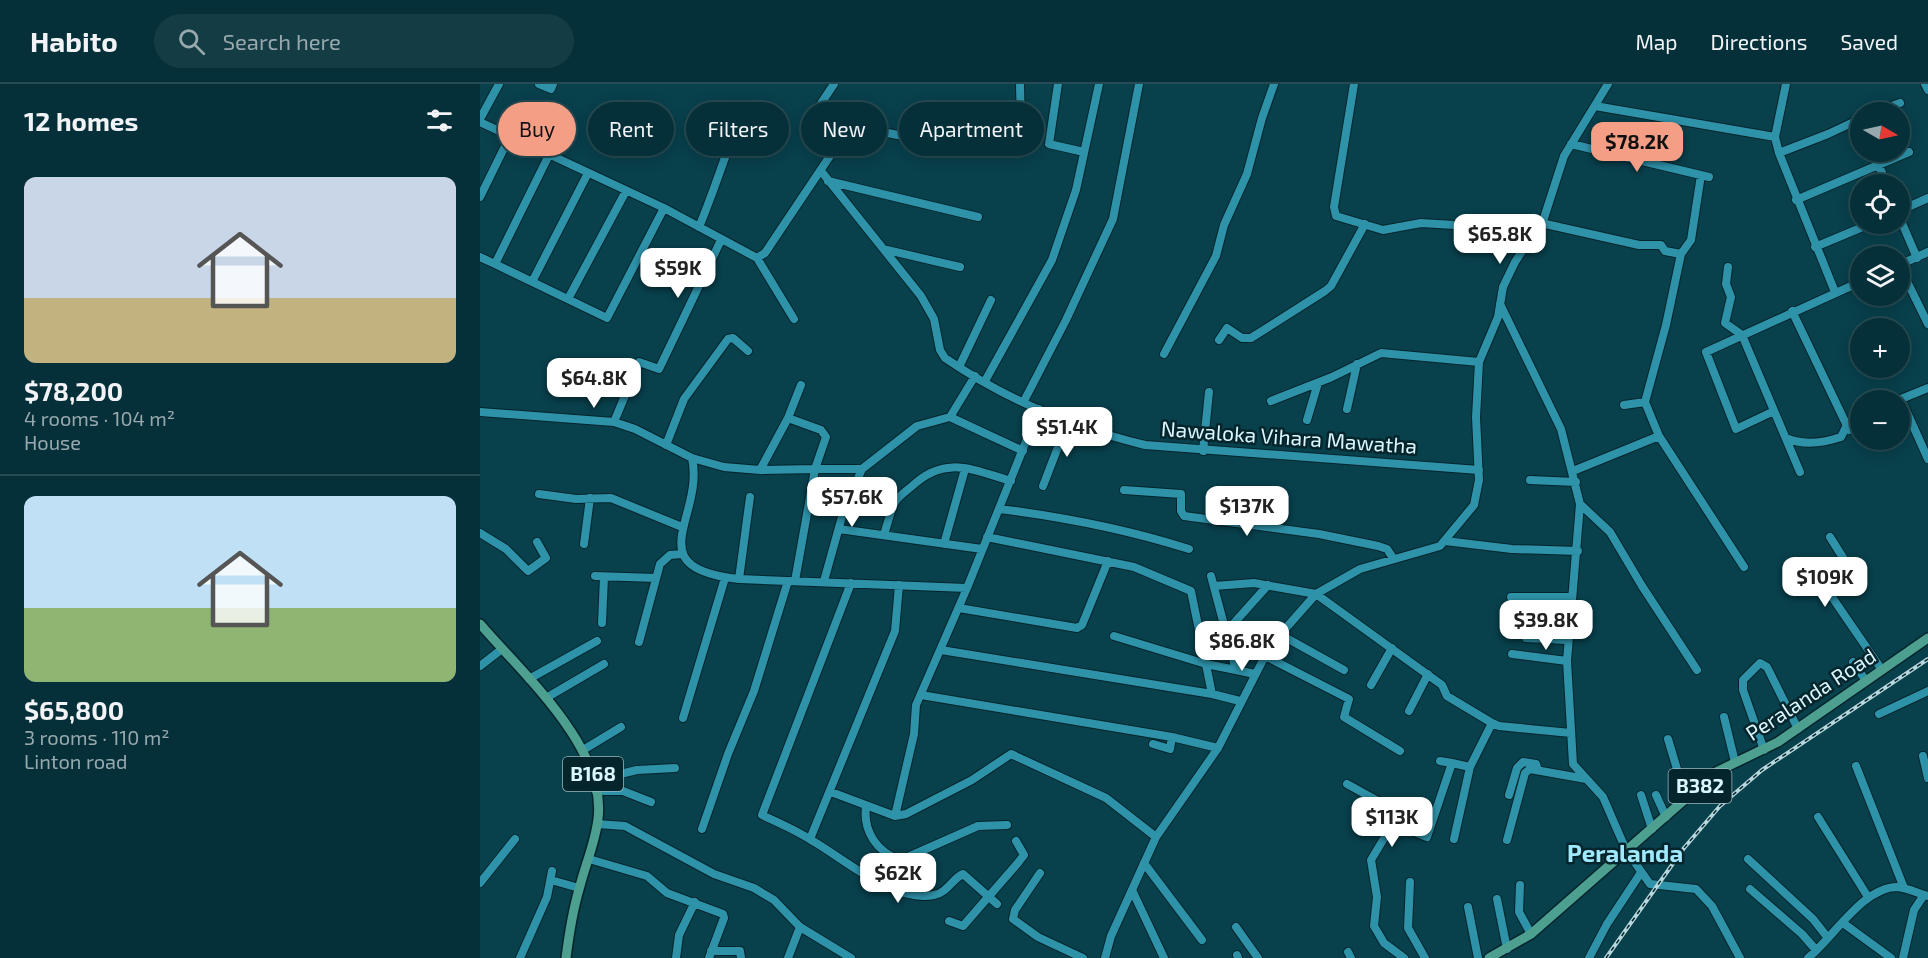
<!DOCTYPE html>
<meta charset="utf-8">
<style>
body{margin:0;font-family:"Exo 2",sans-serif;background:#143c44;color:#f1f3f6;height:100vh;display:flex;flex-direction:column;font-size:22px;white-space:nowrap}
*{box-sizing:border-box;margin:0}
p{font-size:20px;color:#98a9ae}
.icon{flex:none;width:33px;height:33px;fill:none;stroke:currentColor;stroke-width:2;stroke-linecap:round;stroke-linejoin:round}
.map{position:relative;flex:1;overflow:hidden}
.drawer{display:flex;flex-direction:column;background:#063039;width:480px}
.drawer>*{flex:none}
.banner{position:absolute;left:18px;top:18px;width:570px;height:54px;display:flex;gap:12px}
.needle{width:39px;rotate:99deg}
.buttons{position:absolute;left:1370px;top:18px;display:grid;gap:12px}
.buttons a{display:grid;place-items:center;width:60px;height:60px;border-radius:50%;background:#063039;box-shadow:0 3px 15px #0003,0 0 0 2px #274b53;font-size:30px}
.price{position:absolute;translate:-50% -51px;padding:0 14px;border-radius:12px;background:#fff;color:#222;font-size:20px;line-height:39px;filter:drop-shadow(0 2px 3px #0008)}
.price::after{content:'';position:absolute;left:50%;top:36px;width:18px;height:14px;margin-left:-9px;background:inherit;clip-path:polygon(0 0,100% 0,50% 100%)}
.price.selected{background:#f49e86;color:#111}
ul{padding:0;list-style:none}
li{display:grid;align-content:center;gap:12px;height:318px;padding:0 24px}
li+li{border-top:2px solid #274b53}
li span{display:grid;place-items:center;height:186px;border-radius:12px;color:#555}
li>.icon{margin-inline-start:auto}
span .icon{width:108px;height:108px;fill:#fffc;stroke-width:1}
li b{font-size:26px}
h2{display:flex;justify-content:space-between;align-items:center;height:72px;padding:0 24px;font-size:26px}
.tag{padding:0 21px;border-radius:27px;background:#063039;box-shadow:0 3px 15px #0003,0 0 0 2px #274b53;font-size:21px;line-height:54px}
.tag.selected{background:#f49e86;color:#111}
header{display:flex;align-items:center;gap:36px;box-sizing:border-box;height:84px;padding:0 30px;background:#063039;border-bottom:2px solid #274b53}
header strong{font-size:28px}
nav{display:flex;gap:33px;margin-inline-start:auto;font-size:21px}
.search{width:420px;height:54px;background:#143c44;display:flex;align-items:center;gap:15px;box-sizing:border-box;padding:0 21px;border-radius:33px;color:#98a9ae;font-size:22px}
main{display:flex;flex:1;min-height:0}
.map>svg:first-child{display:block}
</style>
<header>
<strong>Habito</strong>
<div class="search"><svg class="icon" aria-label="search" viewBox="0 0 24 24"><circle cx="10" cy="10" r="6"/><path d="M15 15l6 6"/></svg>Search here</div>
<nav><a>Map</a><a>Directions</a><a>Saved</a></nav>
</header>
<main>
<section class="drawer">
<h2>12 homes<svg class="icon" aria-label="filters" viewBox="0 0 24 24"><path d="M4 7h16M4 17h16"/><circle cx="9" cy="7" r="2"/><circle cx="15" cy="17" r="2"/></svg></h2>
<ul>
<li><span style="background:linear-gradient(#c9d6e8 65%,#c2b280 0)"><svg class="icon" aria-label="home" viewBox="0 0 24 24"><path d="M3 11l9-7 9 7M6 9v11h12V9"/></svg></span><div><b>$78,200</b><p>4 rooms · 104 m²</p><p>House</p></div></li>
<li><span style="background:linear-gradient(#bfe0f5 60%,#8fb573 0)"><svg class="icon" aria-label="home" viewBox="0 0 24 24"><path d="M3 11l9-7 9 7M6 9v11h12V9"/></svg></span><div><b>$65,800</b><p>3 rooms · 110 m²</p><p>Linton road</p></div></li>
</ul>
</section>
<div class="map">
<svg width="1448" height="874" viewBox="0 0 1448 874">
<rect width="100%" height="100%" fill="#08404c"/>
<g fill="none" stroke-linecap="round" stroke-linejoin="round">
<g stroke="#05252c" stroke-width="10">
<path id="minor" d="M59,0L71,5L73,0
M354,0L338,24L336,32L339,35L457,59
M540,0L541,45
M578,0L569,60L604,68
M874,0L854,123L856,132L903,146L941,139L991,142L1049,157
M1306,0L1295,53L1299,69L1355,208
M1445,0L1448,6
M1115,22L1295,53
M1396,28L1420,19
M0,35L19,0
M0,38L184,124L277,174L314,235
M1091,60L1229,93
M1393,68L1407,100
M1299,69L1348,50L1380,35
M341,87L441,212L454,235L460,266L465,274C525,315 595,344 665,361L999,386
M1221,91L1211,156L1201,170L1186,241L1165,318L1179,352L1264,483
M348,97L498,133
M0,113L30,52
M1316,116L1429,68
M1419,127L1448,114
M1419,132L1437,174
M1061,139L1159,161H1181L1185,167L1201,170
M219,143C233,110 243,77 256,44L262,41L276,46
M1335,163L1390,140
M407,166L480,183
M0,173L15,180L69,71
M277,174L285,169L370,42
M15,180L127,234L184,124
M1419,181L1448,240
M1419,181L1448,168
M1248,183L1246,200L1251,213L1245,239L1262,251L1320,388
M52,198L108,89
M88,215L146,107
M1020,220L1081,345L1100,420L1087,577L1093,680L1123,713L1146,766L1170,800L1216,805L1232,822L1260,874
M1312,227L1369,346
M739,256L747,244L762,254H771L845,207L851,202L885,140
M684,270L736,172L744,141L767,90L782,34L794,0
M479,283L511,216
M505,297L572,176L596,106L619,0
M1448,304L1421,315L1448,375
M544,317L586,236L633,135L659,0
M791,317L852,293L901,269L999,278
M1144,321L1165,318
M867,325L877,280
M1294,327L1256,345L1226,268L1380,198
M0,328L134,338L155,345L212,374L244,383L280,386L335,385H382L437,342L470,333L495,292
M470,333L543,367
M308,334L341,346L346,353L335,385L315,497
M827,336L838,299
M134,338L159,278L179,285L241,156
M1306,354C1324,362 1343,359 1361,353L1367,341
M186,361L204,315L248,255L253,254L268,267
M723,367L729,308
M212,374C225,433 156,484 259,495L487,504L559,325
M280,386L308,334L321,301
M1093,387L1179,352
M1050,396L1096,398
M563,402L588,337
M644,406L701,410V427L704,432L839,450L898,462L907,465L913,474
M59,410L96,415L131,414L202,443
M1100,420L1130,448L1162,502L1217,586
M520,425C584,433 646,445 709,465
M359,445L502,465
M0,449L26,465L48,487L66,474L57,458
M404,451C407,441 410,429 414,420C417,413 425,408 431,403C464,371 491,385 531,397
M507,453L654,483L711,507L732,610
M1350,453L1367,480L1366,484L1343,500L1402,586
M965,457L1032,465L1098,467
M104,460L110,414
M464,460L485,385
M115,492L176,494
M731,492L756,586L775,590
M259,495L270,413
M344,497L363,429L382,385
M371,499L282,731C299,739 316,746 331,756C365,775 413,819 454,811C467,809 472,795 483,790L517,820
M734,502L774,499L836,510L962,601L967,612L1012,639L1019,642L1091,649
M1031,513H1092
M479,524L597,544L602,541L628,477
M122,539L124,493
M746,548L788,501
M801,551L864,586
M634,552L726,580L756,586
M1046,554L1087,556
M159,558L180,480L190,471L202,470
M461,566L732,610L760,617
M1032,570L1087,577
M785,572L869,615L864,633L920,667
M1373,578L1386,597
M0,582L22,565
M49,595L117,557
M891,601L912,564
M441,611L692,653L738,664
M66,614L124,580
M929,627L948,590
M1399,630L1448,607
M1244,633L1255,678
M203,634L245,494
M1188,655L1206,715
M673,660L690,665L692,653
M103,666L141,643
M1284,666L1263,606V596L1280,579L1287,583L1318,645
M1443,672L1448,694
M960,677L972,679
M1376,682L1424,804
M115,696L157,686L195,684
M867,700L916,727L918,731L891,776L897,813L894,842L904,859L924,874
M116,707H143L171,718
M351,708L415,732L426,730L492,696L531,670L626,714L676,753
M1029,711L1037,684L1043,678L1056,680L1057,683
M1161,711L1172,745
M1176,711L1186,733
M386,723C383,747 397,769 421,776L498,742L527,741
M415,732L434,650L436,621L487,504
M1338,733L1388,813
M117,740L145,742L234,790L274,804L294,816L320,843L371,874
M914,740L947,753L972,679L990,683
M222,745L248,670L274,607L308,497
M330,755L415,547L419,501
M974,755L990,683L1012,639
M1027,756L1045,689L1050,685L1106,695
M109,775L167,792L187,809L243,830L244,834L229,874
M1268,775L1333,835L1348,854
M664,779L722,856
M560,789L535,826L533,835L558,853L603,874
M71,796L99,804
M930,798L928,844L945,874
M0,799L35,755
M1040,801L1039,828L1051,850
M1270,805L1322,850L1336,866
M652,806L684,874
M1017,815L1027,865
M988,823L998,874
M469,837L483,842L537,780L544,771L536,757
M1363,839L1411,874
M756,843L778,874
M231,867H260L261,874
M868,868L871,874
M757,871L758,874
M40,874L67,813L72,787
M196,874L199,851L215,818
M308,874L320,843
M625,874L631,852L676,753L738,664L785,572L806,544L836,510L880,485L960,462L994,421L999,396L996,333L999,278L1018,233L1023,203L1035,178L1064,134L1084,72L1128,0
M1109,874L1127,840L1160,790
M1328,874C1353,854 1383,803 1417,803C1428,804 1437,809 1448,812
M1423,874L1434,826L1444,811"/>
</g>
<g stroke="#05252c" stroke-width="12">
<path id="major" d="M0,540C43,590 127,664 118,735C115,759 106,779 100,802C93,825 89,850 86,874
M1009,874L1051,850L1236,688L1298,658L1448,554"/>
</g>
<use href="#minor" stroke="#2e92a9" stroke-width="8"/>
<use href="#major" stroke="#4da090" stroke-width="9"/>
<g stroke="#b7d7de" stroke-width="4">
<path id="rail" d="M1126,874L1204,764L1240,722L1282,686L1448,575"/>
</g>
<use href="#rail" stroke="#05252c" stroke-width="1.5" stroke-dasharray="4.5" stroke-linecap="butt"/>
</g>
<g text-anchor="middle" stroke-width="5" stroke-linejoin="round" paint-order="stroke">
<g fill="#05252c" stroke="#9cb7be" stroke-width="1.5">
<rect x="83" y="673" width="60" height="34" rx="4.5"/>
<rect x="1188.5" y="685" width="63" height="34" rx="4.5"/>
</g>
<g font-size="20" font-weight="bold" fill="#dcf6fd">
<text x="113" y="697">B168</text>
<text x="1220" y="709">B382</text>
</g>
<g font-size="21" fill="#dcf6fd" stroke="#05252c">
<text transform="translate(809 354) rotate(4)" y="7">Nawaloka Vihara Mawatha</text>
<text transform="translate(1331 611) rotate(-33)" y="7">Peralanda Road</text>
</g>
<g font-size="24" font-weight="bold" fill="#a0e8fc" stroke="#05252c">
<text x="1145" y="778">Peralanda</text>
</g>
</g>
</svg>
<div class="buttons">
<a><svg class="needle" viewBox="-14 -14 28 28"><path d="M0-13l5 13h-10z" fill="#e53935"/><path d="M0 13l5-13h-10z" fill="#98a9ae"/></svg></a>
<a><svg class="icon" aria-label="locate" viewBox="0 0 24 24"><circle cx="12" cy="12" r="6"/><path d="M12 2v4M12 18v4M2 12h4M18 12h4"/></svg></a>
<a><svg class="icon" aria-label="layers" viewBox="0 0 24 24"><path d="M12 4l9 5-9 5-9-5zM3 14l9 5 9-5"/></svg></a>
<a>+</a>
<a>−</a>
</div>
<b class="price selected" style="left:1157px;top:89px">$78.2K</b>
<b class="price" style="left:1020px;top:181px">$65.8K</b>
<b class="price" style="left:198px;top:215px">$59K</b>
<b class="price" style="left:114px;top:325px">$64.8K</b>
<b class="price" style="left:587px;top:374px">$51.4K</b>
<b class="price" style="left:372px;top:444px">$57.6K</b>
<b class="price" style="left:767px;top:453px">$137K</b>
<b class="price" style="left:1345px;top:524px">$109K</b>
<b class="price" style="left:1066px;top:567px">$39.8K</b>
<b class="price" style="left:762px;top:588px">$86.8K</b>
<b class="price" style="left:912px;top:764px">$113K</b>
<b class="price" style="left:418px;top:820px">$62K</b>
<div class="banner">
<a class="tag selected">Buy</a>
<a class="tag">Rent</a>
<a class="tag">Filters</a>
<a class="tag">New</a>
<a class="tag">Apartment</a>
</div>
</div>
</main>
